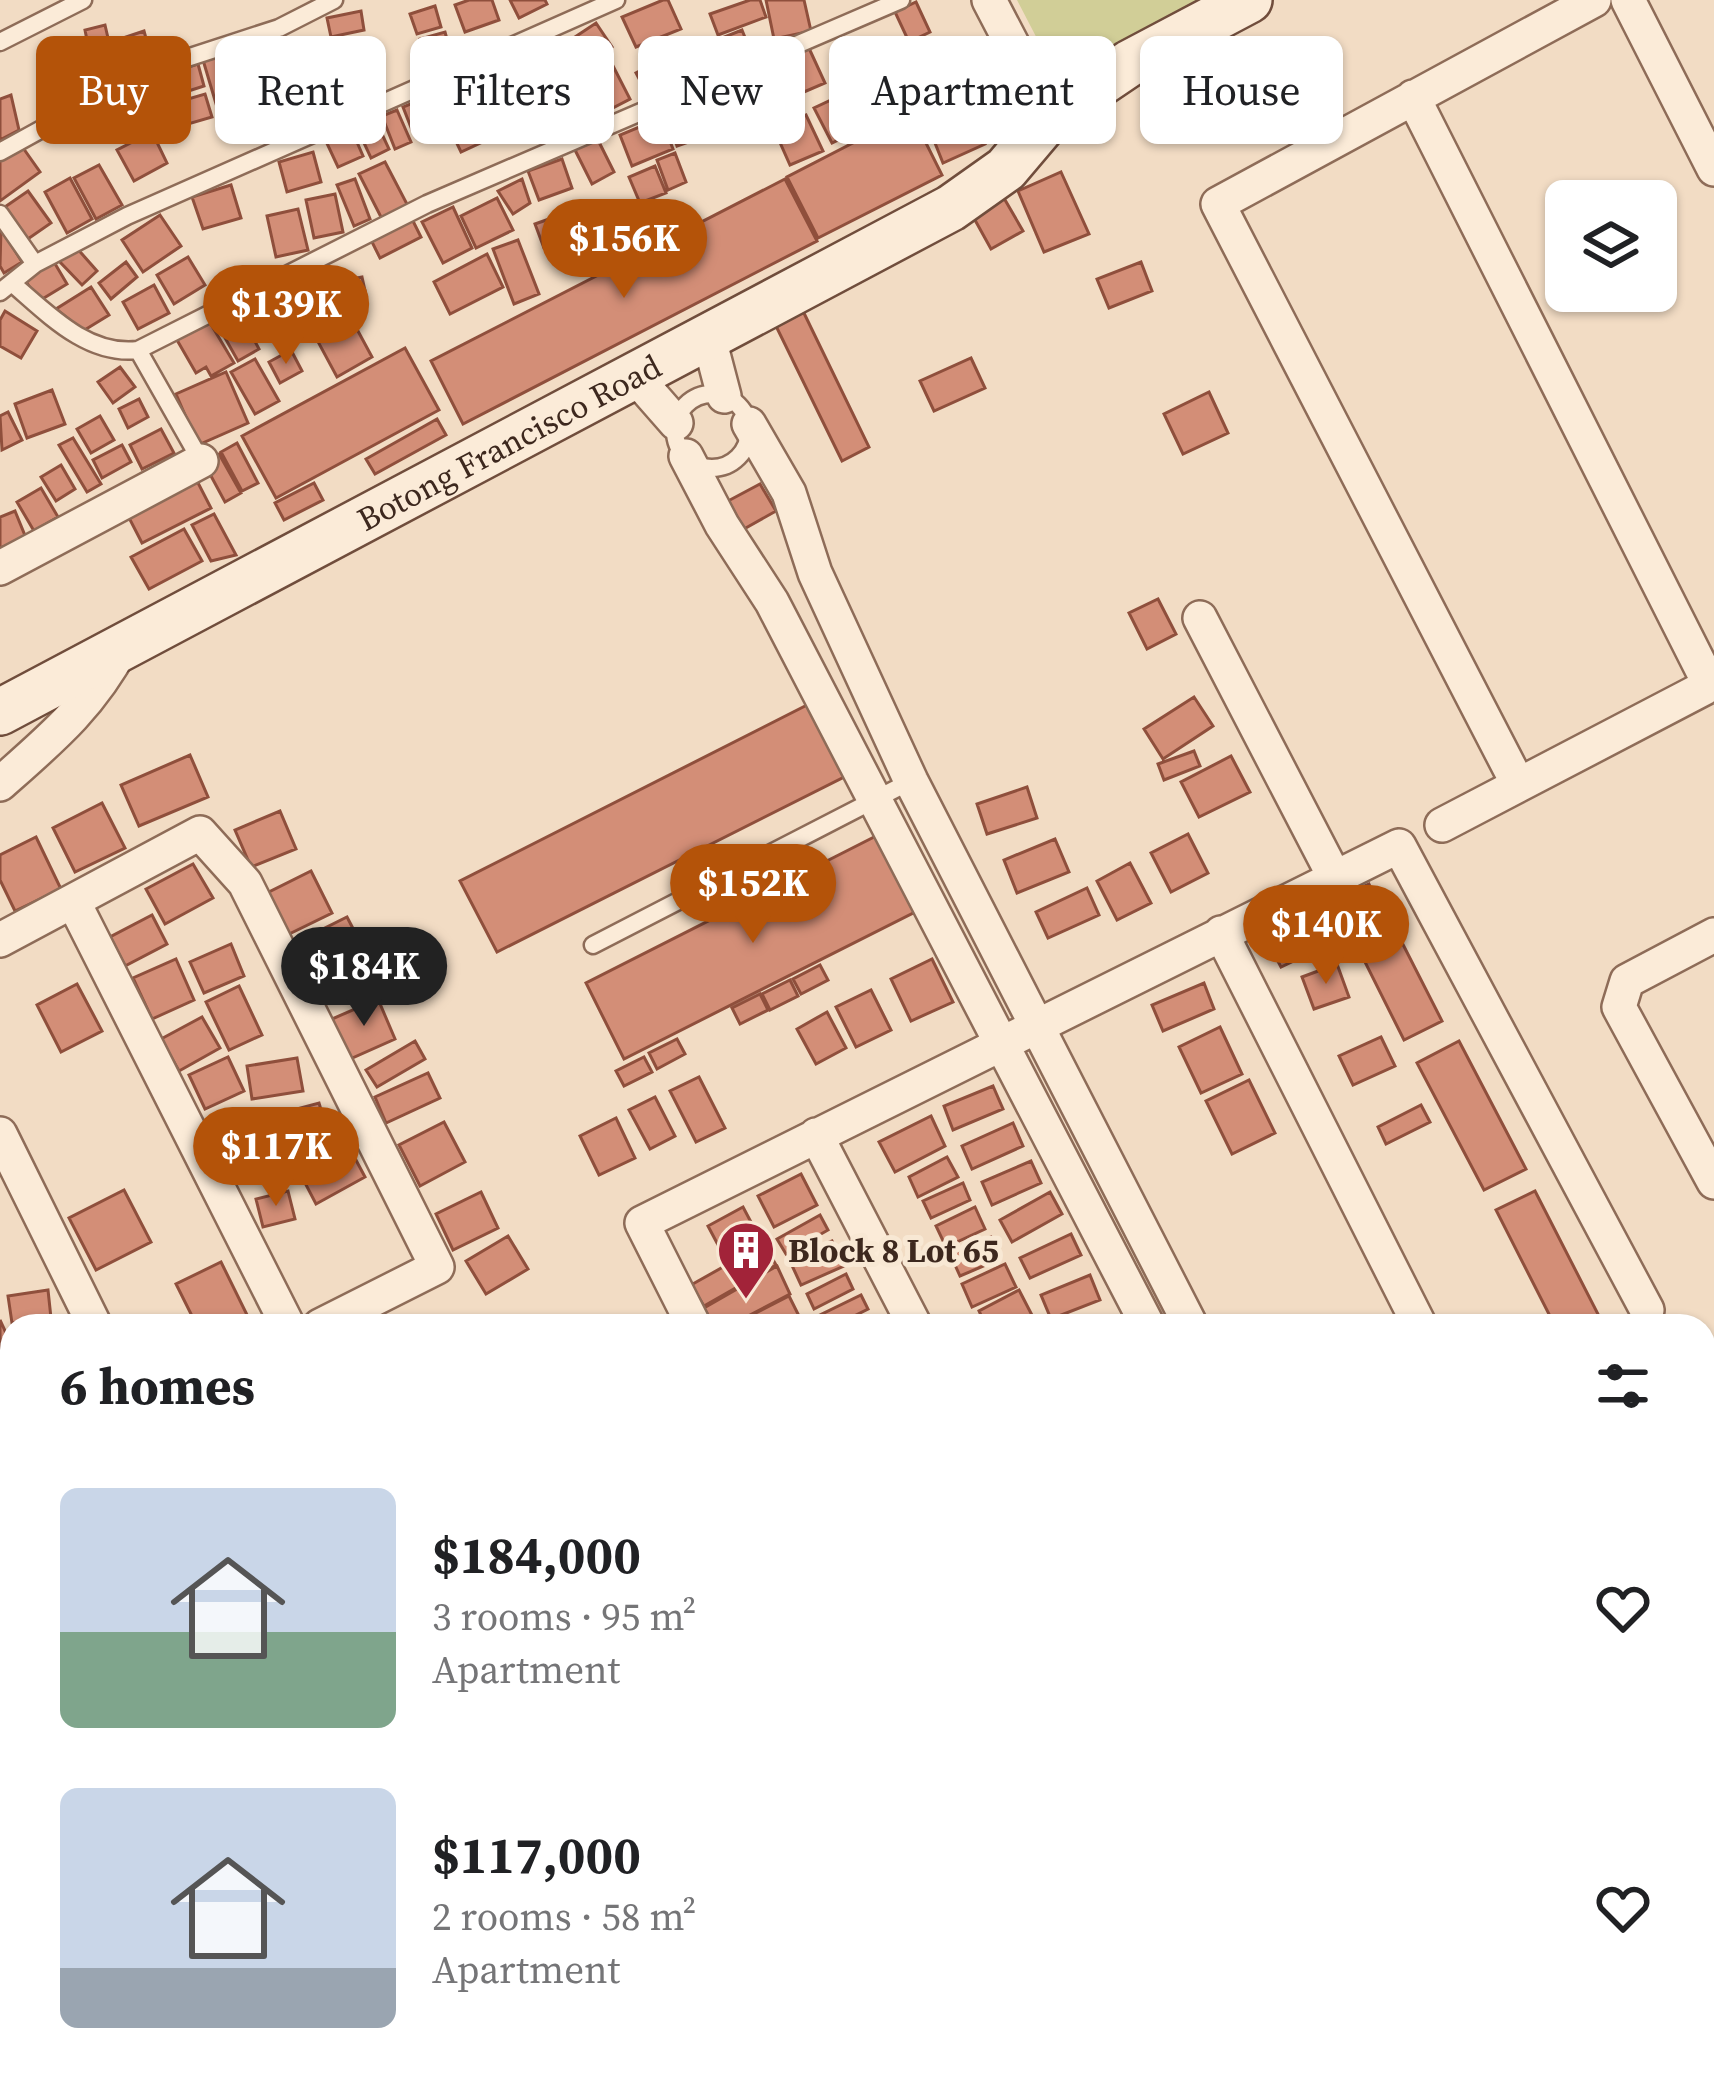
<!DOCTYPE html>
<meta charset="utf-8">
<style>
body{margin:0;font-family:"Source Serif 4",serif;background:#f6f6f6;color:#202124;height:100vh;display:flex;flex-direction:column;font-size:45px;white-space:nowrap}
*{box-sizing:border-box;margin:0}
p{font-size:39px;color:#757577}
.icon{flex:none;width:66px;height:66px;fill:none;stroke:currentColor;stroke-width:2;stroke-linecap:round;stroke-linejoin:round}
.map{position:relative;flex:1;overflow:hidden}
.panel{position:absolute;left:0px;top:1314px;width:1716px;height:771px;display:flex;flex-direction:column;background:#fff;border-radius:36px 36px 0 0;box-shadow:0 3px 9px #0004}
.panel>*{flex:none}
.guide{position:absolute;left:36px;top:36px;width:1644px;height:108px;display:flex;gap:24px}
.buttons{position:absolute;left:1545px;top:180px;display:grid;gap:24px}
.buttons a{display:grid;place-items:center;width:132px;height:132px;border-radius:18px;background:#fff;box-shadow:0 3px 9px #0004;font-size:60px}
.price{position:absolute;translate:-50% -102px;padding:0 27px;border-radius:42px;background:#b45309;color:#fff;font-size:39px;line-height:78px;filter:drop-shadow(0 3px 6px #0008)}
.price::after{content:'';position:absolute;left:50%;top:72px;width:36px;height:27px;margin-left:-18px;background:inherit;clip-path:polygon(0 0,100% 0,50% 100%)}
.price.on{background:#222;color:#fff}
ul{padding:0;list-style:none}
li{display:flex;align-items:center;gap:36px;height:300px;padding:0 60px}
li span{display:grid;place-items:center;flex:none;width:336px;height:240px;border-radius:18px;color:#555}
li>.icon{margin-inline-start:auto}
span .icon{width:144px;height:144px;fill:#fffc;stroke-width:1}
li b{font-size:51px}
h2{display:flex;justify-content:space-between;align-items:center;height:144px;padding:0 60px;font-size:51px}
.tag{padding:0 42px;border-radius:18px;background:#fff;box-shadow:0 3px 9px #0004;font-size:42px;line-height:108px}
.tag.on{background:#b45309;color:#fff}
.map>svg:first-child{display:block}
</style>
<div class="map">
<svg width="1714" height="2083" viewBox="0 0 1714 2083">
<rect width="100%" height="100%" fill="#f2dcc4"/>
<path fill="#d1ce97" d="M1017,0H1202L1058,79Z
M0,1787L12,1810V2073H146L151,2083H0Z"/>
<path fill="#d38e77" stroke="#8f4f3c" stroke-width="3" d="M469,0H492L499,20L465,32L455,5Z
M510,0H545L547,4L519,18Z
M663,0H668L681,29L636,47L622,17Z
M750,0H760L766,17L718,35L710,14Z
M766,0H804L811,31L774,39Z
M916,2L930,32L909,42L895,12Z
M435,6L441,27L417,34L410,14Z
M361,11L364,30L331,37L327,18Z
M596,23L612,47L580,70L563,45Z
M105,25L111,51L90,55L85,30Z
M742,30L750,50L717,63L709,43Z
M144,31L150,53L123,61L117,40Z
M445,32L451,54L426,61L420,39Z
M555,37L576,75L556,85L536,48Z
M977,39L995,62L921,92L910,66Z
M699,41L709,62L691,70L681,50Z
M269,42L278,73L245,81L237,51Z
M808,46L825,83L804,92L787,55Z
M679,50L689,70L670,79L661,58Z
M232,51L246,98L217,107L203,60Z
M329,54L342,96L323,103L310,59Z
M513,59L522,93L496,100L487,67Z
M891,59L907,100L867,116L851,74Z
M659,61L670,82L647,94L636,73Z
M611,62L630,99L607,111L587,75Z
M1009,63L1014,77L984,89L978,75Z
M198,64L204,86L176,95L169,73Z
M768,64L776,98L753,103L746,70Z
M477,75L504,132L461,152L434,95Z
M969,78L983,106L936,131L921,103Z
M285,79L288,98L260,104L256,85Z
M583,79L605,119L585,130L563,90Z
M131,84L152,113L131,128L110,99Z
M736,86L743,109L719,117L711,94Z
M544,89L553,127L529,132L521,94Z
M846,93L863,128L832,143L814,108Z
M205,94L212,117L171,129L164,106Z
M11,95L19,130L0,140V99Z
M425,98L434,121L412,130L403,107Z
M705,99L717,132L677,146L666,113Z
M1010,100L1020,118L990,135L979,117Z
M293,105L297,124L269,130L265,111Z
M96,106L107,131L82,141L72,117Z
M397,110L411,142L395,149L382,116Z
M911,113L942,175L818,238L787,177Z
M806,115L823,151L790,165L774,129Z
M661,118L673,149L632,166L620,135Z
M375,119L389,149L371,158L357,128Z
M974,120L985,144L943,163L933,138Z
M350,126L363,156L338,167L324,137Z
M152,132L167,163L134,181L117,150Z
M597,138L614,172L592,184L575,150Z
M21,145L40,172L0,201V160Z
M313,152L321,182L287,192L279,162Z
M675,153L686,182L668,190L657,160Z
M562,159L572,188L539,200L528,171Z
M385,162L408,206L382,219L359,174Z
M99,165L122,205L96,219L74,178Z
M655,166L666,193L640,203L629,177Z
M1061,172L1089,234L1044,252L1018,191Z
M70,178L92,219L67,233L45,192Z
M355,179L370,219L354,226L337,185Z
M522,179L530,203L513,214L498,191Z
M785,179L817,241L463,424L431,361Z
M231,185L241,218L203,229L192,197Z
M28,191L51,223L25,241L2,209Z
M1001,193L1023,231L991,249L970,211Z
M335,194L343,232L314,238L306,200Z
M497,198L513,230L476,248L461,216Z
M453,207L472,248L443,263L422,222Z
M298,209L308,250L276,257L267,216Z
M160,215L181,246L143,272L122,240Z
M411,217L421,237L380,258L370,238Z
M552,218L561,242L544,248L535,224Z
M1,228L22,262L4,273L0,266Z
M518,240L539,294L514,304L493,249Z
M75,246L97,271L82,285L59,261Z
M487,254L503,287L450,314L434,282Z
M188,257L205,285L174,304L157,275Z
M54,262L67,284L39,301L25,280Z
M126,262L137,277L111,299L99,283Z
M1141,262L1152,291L1109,308L1097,279Z
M362,277L366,295L318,304L314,286Z
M154,285L169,313L138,329L123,302Z
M91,287L109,315L83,331L56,309Z
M307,289L320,322L302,329L289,295Z
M280,296L290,331L268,337L258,302Z
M237,308L259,349L238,361L215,320Z
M802,309L869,447L842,461L774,322Z
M5,311L37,331L21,358L0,346V320Z
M352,320L372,357L337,377L316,338Z
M209,321L234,363L211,376L206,367L196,373L177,340Z
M405,348L439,410L276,498L242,436Z
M291,350L302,371L280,383L269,362Z
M971,358L985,388L934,411L920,381Z
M255,359L279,401L255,414L231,372Z
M120,367L135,387L113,403L98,382Z
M226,372L248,423L198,445L176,394Z
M52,390L65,424L27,438L15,404Z
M1209,392L1228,433L1183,454L1164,414Z
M139,399L148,417L128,428L119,409Z
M8,412L22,440L2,450L0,416Z
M100,416L114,440L91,453L77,429Z
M437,419L446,435L375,474L366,459Z
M161,429L174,453L142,469L130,445Z
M73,438L101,484L87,492L59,445Z
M237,443L258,483L242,491L221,452Z
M122,445L131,462L102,478L93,460Z
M219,454L241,493L225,502L204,463Z
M61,465L75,489L56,501L41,477Z
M195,477L211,508L142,543L126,512Z
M314,483L323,500L284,520L275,503Z
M760,484L776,511L744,529L728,501Z
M41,488L58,517L34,531L17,502Z
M15,511L26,538L0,548V517Z
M214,514L236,555L211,561L192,525Z
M184,529L202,561L149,589L131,557Z
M1158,599L1176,634L1147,649L1129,613Z
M1194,697L1213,726L1163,759L1144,729Z
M815,701L852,773L497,952L460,881Z
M1194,751L1200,766L1164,780L1158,764Z
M190,755L208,797L139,826L121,785Z
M1231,756L1250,792L1199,817L1181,782Z
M1027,787L1037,818L987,834L977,804Z
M102,803L125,848L75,872L53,828Z
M280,811L296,849L251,867L235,830Z
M882,833L921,909L624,1059L586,983Z
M1188,834L1208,873L1171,892L1151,853Z
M36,837L61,889L15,911L0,880V855Z
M1055,839L1069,872L1017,893L1004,860Z
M1130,863L1151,903L1117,920L1097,881Z
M193,864L213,898L165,924L146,889Z
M311,871L332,913L285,936L265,894Z
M1369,884L1384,918L1333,941L1317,907Z
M1087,888L1099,915L1048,938L1036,912Z
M1309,910L1327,945L1281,967L1263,933Z
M152,915L167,944L125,966L110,937Z
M347,917L380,980L334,1003L301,940Z
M1389,917L1442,1021L1404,1040L1352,936Z
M231,944L244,976L204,993L190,962Z
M176,959L194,1000L152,1019L133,978Z
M932,959L953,1002L911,1021L891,979Z
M1337,964L1349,997L1314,1009L1302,977Z
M820,965L828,980L801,994L793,979Z
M790,980L798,996L770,1010L762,994Z
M1204,983L1214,1009L1163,1031L1152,1005Z
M77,984L102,1031L61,1052L37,1005Z
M239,986L262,1035L229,1050L206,1002Z
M871,990L891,1030L856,1047L836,1007Z
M760,994L768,1010L740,1024L732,1008Z
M378,999L395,1039L350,1059L332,1019Z
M827,1012L846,1048L816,1064L797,1029Z
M202,1017L220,1048L179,1071L161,1039Z
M1220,1027L1242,1074L1201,1093L1179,1047Z
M1381,1037L1395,1066L1353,1085L1339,1056Z
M677,1039L685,1054L657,1069L649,1053Z
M415,1041L425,1059L377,1087L366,1070Z
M1459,1041L1526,1169L1484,1190L1417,1063Z
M228,1057L244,1091L205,1109L189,1075Z
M644,1057L652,1072L624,1086L616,1071Z
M297,1058L303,1091L252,1099L247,1066Z
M428,1073L440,1098L386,1123L375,1097Z
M699,1077L725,1128L696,1142L670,1091Z
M1249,1080L1275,1133L1232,1154L1206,1101Z
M993,1086L1003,1109L953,1130L944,1106Z
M655,1097L675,1136L650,1149L629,1110Z
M319,1103L327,1130L281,1143L274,1115Z
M1421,1105L1430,1122L1386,1144L1378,1127Z
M266,1110L279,1152L226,1168L213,1126Z
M931,1116L945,1146L895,1172L879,1142Z
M616,1118L635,1158L599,1175L580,1136Z
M444,1122L465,1162L420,1186L399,1145Z
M1013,1123L1023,1146L972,1169L962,1146Z
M341,1132L365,1177L316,1204L292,1158Z
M947,1157L958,1177L918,1197L909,1177Z
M1031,1161L1041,1183L992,1205L982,1182Z
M801,1174L817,1205L774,1227L758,1196Z
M963,1183L970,1200L931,1218L923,1201Z
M124,1190L151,1242L96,1270L69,1218Z
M288,1191L295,1219L263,1227L256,1199Z
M1535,1191L1601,1320L1588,1326H1555L1496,1210Z
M481,1192L498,1228L453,1250L436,1214Z
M1050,1192L1062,1214L1012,1242L1000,1220Z
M743,1207L761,1241L726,1260L708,1226Z
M975,1207L985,1229L946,1247L936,1226Z
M820,1215L828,1230L786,1254L777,1239Z
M1071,1234L1081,1255L1030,1278L1020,1258Z
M508,1236L528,1269L486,1294L466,1261Z
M991,1237L1000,1259L960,1276L950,1254Z
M832,1241L844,1266L801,1285L789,1259Z
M764,1244L776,1265L704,1306L691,1285Z
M221,1262L252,1325L251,1326H197L176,1284Z
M1005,1264L1016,1287L972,1307L962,1284Z
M777,1266L790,1294L729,1326H714L704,1308Z
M846,1274L853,1289L814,1309L807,1294Z
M1090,1275L1100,1300L1051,1319L1041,1295Z
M48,1290L51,1318L12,1323L8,1296Z
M1019,1290L1036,1323L986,1326L979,1311Z
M861,1295L868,1309L834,1326H823L818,1316Z
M789,1296L804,1326H730Z
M0,1320L12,1346V1364L0,1369Z
M12,1381V1442L6,1445L0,1433V1387Z
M573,2073H627L610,2083H579Z
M765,2073H820L825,2083H750Z
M1153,2073H1180L1186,2083H1144L1142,2079Z
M1212,2073H1253L1259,2083H1201L1199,2080Z"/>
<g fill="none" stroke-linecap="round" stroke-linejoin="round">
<g stroke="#8e6c58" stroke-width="21">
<path id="lane" d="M0,42L83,0
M0,152L147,71L279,28L334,0
M0,214L35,264
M13,284C49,315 88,356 138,350L427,204L901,0
M0,292L35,264L127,216L616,0
M138,350L201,461
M675 431a37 37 0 1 1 74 0a37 37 0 1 1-74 0Z
M593,945L911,781"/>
</g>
<g stroke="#8e6c58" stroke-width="38">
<path id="street" d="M989,0L1050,117
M1628,0L1714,169
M1413,97L1710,685
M708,335L724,396
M633,374L676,423
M749,424L789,493L815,573L911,781L1191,1326
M686,456L722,525L772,602L1148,1326
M0,568L201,461
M1200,618L1334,876
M0,784C51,739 91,706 123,645
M1518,784L1218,204L1594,0
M1442,825L1714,683
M73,901L288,1326
M1221,933L1420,1326
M1714,935L1627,981L1619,1007L1714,1182
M0,940L200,833L245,883L437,1267L320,1326
M0,1134L95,1326
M816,1135L915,1326
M694,1326L642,1223L1399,846L1647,1310
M0,1488L12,1482
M0,1695L12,1689
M0,1751L12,1774
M1704,1885L1713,1903
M165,2073L170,2083
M854,2073L859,2083
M1069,2073L1074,2083
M1299,2073L1304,2083
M325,2083L344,2073
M698,2083L717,2073
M1359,2083L1379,2073"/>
</g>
<g stroke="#704d3c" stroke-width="50">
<g id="secondary">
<path id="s1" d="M0,712L951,208L1006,169L1050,117L1130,63L1249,0"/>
</g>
</g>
<use href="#lane" stroke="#fbebd8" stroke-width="16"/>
<use href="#street" stroke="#fbebd8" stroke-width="33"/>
<use href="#secondary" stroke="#fbebd8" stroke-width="45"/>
</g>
<defs>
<g id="building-pin" transform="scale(3)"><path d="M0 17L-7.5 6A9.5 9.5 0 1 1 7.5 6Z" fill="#a22339" stroke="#f8e8d4"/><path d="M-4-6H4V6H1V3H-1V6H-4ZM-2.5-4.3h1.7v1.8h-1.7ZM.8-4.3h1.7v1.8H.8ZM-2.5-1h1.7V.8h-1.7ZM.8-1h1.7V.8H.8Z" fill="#fff"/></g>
</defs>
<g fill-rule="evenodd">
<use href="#building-pin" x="746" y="1250"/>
</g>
<g text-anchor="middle" stroke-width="10" stroke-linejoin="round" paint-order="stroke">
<g font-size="33" fill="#3d281e" stroke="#f8e8d4">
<text dy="12" stroke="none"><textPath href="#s1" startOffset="576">Botong Francisco Road</textPath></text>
</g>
<g font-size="33" font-weight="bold" fill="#3d281e" stroke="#f8e8d4" text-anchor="start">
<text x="788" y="1262">Block 8 Lot 65</text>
</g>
</g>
</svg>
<div class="buttons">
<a><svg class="icon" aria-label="layers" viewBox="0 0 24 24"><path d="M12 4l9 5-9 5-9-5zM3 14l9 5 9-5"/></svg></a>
</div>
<b class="price" style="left:624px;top:301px">$156K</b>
<b class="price" style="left:286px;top:367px">$139K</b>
<b class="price" style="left:753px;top:946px">$152K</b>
<b class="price" style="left:1326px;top:987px">$140K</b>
<b class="price on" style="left:364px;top:1029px">$184K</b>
<b class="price" style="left:276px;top:1209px">$117K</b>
<div class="guide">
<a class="tag on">Buy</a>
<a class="tag">Rent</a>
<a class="tag">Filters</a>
<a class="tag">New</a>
<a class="tag">Apartment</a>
<a class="tag">House</a>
</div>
<section class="panel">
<h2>6 homes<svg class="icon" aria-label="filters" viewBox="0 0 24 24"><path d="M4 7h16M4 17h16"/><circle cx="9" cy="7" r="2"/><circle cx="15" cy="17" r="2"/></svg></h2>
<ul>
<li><span style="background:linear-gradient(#c9d6e8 60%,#7fa58c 0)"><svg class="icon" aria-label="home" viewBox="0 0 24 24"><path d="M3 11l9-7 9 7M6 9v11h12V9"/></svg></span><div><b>$184,000</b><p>3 rooms · 95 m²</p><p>Apartment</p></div><svg class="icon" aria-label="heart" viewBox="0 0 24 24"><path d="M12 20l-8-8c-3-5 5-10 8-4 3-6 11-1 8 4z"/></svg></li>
<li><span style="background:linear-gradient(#c9d6e8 75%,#9aa5b1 0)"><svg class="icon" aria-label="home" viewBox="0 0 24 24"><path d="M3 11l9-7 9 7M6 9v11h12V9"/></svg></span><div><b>$117,000</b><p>2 rooms · 58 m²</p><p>Apartment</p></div><svg class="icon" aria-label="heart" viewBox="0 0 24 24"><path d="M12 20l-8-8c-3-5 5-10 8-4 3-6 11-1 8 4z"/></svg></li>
</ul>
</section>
</div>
